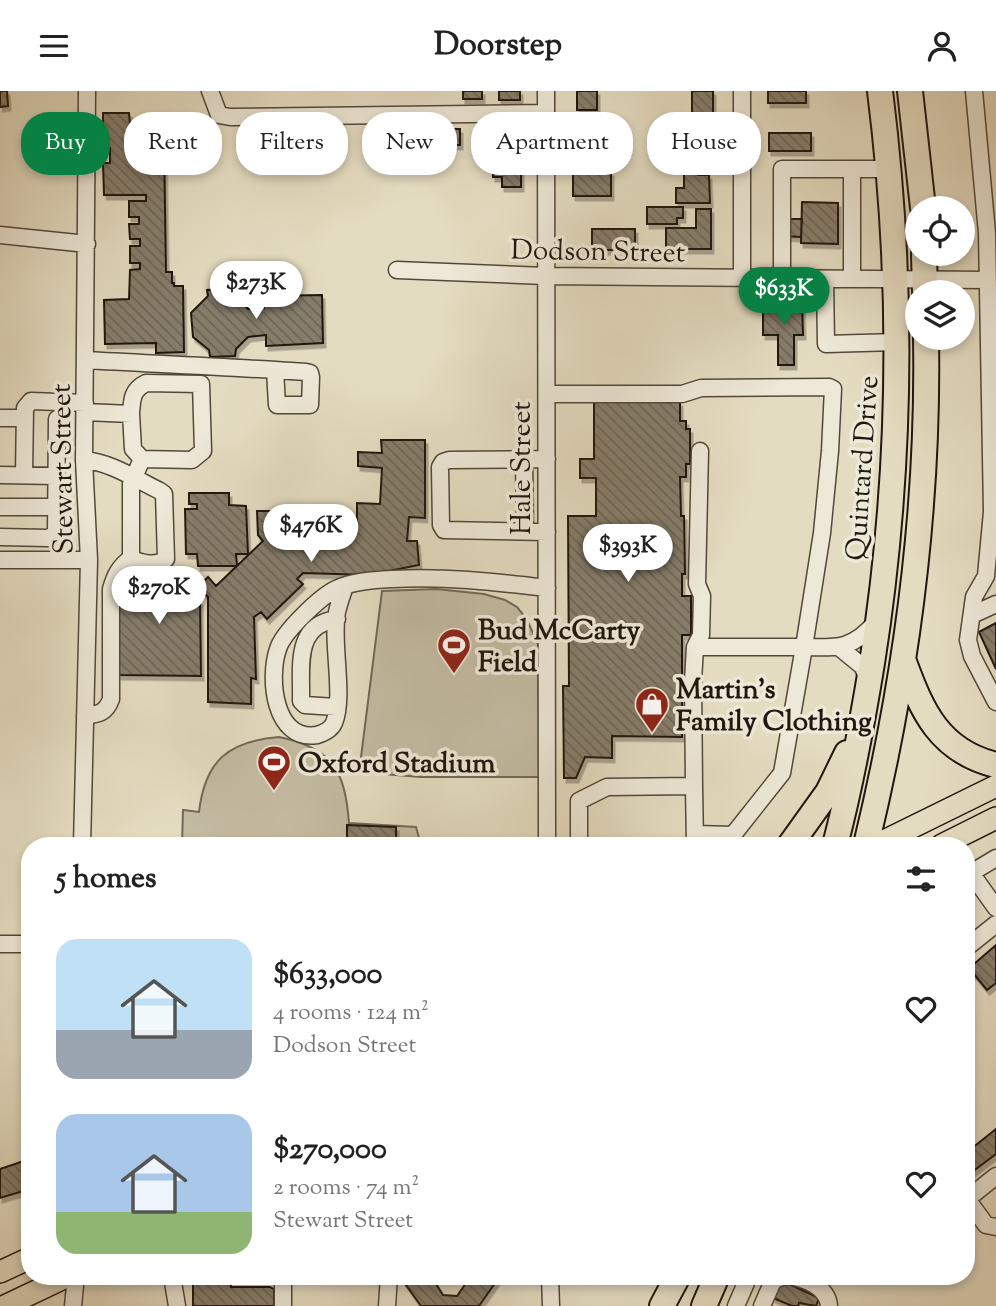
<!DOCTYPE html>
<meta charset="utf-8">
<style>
body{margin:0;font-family:"Sorts Mill Goudy",serif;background:#f2f2f2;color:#222;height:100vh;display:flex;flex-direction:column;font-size:26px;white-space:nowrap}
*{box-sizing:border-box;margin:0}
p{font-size:23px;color:#767676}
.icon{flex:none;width:38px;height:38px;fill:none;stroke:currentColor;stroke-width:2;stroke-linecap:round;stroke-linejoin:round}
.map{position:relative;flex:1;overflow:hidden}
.details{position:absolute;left:21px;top:746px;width:954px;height:448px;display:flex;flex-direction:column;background:#fff;border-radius:28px;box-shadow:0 4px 10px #0003}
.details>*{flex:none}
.banner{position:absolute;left:21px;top:21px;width:956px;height:63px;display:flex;gap:14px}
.tools{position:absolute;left:905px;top:105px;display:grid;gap:14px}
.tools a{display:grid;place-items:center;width:70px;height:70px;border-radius:50%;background:#fff;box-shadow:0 4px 10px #0003;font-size:35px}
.price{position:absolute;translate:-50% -60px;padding:0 16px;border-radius:24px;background:#fff;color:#222;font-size:23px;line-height:46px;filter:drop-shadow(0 2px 4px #0008)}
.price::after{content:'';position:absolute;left:50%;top:42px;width:21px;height:16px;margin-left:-10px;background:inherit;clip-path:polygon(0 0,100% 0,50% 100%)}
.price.on{background:#0b8043;color:#fff}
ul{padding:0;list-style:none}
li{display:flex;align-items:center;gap:21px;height:175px;padding:0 35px}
li span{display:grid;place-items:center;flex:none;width:196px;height:140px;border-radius:21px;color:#555}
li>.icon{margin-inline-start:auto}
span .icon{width:84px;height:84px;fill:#fffc;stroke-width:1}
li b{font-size:30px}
h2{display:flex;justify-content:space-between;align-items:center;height:84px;padding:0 35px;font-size:30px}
.pill{padding:0 24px;border-radius:28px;background:#fff;box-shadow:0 4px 10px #0003;font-size:24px;line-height:63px}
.pill.on{background:#0b8043;color:#fff}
header{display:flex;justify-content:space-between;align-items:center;height:91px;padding:0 35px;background:#fff;font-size:32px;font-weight:700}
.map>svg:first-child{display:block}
</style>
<header><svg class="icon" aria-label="menu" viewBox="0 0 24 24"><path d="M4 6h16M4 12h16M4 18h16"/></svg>Doorstep<svg class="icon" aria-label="person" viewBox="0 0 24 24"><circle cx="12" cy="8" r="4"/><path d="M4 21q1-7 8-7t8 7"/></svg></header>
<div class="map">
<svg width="996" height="1215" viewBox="0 0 996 1215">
<defs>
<pattern id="building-back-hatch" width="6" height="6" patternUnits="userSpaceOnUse" patternTransform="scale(1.75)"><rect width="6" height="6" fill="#867d6b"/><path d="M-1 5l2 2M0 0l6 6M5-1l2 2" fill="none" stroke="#6d6556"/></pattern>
<filter id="shadow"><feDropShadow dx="2.5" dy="4.5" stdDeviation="0" flood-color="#0004"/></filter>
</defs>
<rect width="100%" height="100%" fill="#e4dcc1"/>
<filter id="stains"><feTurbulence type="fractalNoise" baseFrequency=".00286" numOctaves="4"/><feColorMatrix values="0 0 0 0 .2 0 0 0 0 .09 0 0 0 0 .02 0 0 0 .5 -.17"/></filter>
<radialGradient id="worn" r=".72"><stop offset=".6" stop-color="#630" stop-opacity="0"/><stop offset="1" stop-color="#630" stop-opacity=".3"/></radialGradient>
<path fill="#c3bba2" stroke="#726958" stroke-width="2" d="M436,498L484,503L505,509L517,516L526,527L538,553L539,686H421L370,682L360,674L382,500Z
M279,646C333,657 345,680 349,732L416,736L421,754H182L183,719L199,721C205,670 228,650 279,646Z"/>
<path fill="url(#building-back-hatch)" stroke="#21170d" stroke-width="2" filter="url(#shadow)" d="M0,0H7L8,15L0,16Z
M463,0H482V8H463Z
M499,0H520V9H499Z
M577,0H597V19H577Z
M692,0H713V25H692Z
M768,0H806V12H768Z
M103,22H129L130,34H140V31L158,28V39L186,38L187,52H164L166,181H172V192H174V195H183L184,261L156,262V252L105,253L104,209L129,208L130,179L140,178V172H130V155H140V148H130L129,133H139V126H129V110H146V104H104L103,72H110V57H103Z
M689,31H714V64H689Z
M494,33H521V51H494Z
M385,36H416V55H385Z
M434,38H460V54H434Z
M577,40H595V70H577Z
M769,42H811V60H769Z
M493,61H521V96H502V86H493Z
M684,72H698V84H709L710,112H676V97H684Z
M573,75H596V81H611V105H573Z
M802,111L838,112V153L801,152Z
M647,116H683V127H677V133H647Z
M696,118H711V158H666V137H696Z
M779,128H802L801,146L779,145Z
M592,138H635V159H592Z
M234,197V203L248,218L264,217L263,205L322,204L323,252L266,255V244L248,246L236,258L235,265L210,266L209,259L193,246L191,222L208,205L207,199Z
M763,211H802L803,244H794V274H778V244H763Z
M594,311H680V330H686V338H690V373H686V386H680L681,425H684L685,483H682V505H691V544H682V646L612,645V667L585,666L576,687H564L563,595H569L568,425H596V387H580V368H594Z
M381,349H425V427L409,426L407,450H417L419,474L369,484L303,482L297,488L303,493L267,528L261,521L254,526L256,588L251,587V613L208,611V506L198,496L208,486L216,495L263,450L258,444L257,420H277L278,432L282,436H357V412L380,413L382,377L358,375V361L382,362Z
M189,402H229V414L246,415L248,463H236L237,475H198L197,463H186L185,418H197V413H189Z
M135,477H183V487L189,488L190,509L200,510L201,585L119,584L117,511L129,509L128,485H135Z
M996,532V578L979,541Z
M347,734L396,736V754H347Z
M996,854V892L987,899L974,883L969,887L966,883V873L971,869L974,873Z
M996,1038V1063L972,1081L966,1072V1062Z
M30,1068V1098L0,1107V1078Z
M406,1185H431L443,1204L457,1205L471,1185H500L479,1215H421L401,1187Z
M781,1189L819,1207L816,1215L799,1212L798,1215H792L773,1207Z
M193,1193H231V1196H270L274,1198V1215H193Z"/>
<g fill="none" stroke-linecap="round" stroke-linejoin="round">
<g stroke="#52483a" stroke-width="19">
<path id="minor" d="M210,0L219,24L230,26L546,22
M546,0L547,754
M974,0L987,142L992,421L986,485L974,506L968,549L972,565L996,611
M852,78V188
M0,144L87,153
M397,179L545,185L987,189
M742,187V0
M782,187V78H889
M825,188L826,253L897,251
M85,269C159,273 232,276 306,281L310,282L311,286L310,314H277L275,279
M547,303H682L701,297L829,296L833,298L830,360L822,442L804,556H695
M85,321L131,323L133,358L142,368L192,369L203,360L201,293L146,292C132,299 132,308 131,323
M0,327H25
M524,368L525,441
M547,368L449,369L443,371L440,376L441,434L444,439L547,441
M84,369C111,371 137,389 160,400L164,403L166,468C158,475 140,473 131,467V393L142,368
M0,384L56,385
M24,384L25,317L31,310L85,312
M0,416H56
M0,446L48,447L56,443L57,328
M0,469H89
M345,495C342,504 339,512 337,521C331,551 345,605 334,632C331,639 324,642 317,644C274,651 268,587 278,558C283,541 320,506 336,498C353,490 375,489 393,488C445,485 495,491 547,497
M972,524L996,513
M840,557L862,575L869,589
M336,616L305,614L301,610C302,577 293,534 337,528
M85,625C99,623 106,622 111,608V498C115,484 119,476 131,467
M694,695L695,754
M695,743L734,744
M82,754L89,469L84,369L87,0
M579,754V710L607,696L694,695L693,590L695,556L701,544L702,505L697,493L700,360
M725,754L782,682L804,556C838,557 853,558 876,531
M971,782L996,817
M966,785L996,767
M0,853H30
M966,857L996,833
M967,1108L986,1134L996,1136
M966,1109L996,1085
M172,1185L177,1215
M550,1185L551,1215
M788,1185C804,1187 828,1196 829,1215
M73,1215L76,1185
M283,1215V1185
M387,1215L389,1185
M736,1215L749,1185
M762,1215L773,1190L783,1185"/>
</g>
<g stroke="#21170d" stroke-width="24">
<path id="major" d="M876,754L996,695
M942,754L996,727
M0,1181L30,1167
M5,1215L68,1185"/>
</g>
<g stroke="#21170d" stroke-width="28">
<path id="highway" d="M910,0L923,117
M924,163L925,201
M904,571C922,620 939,660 996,674
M790,754L828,701L847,662
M835,754C851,694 862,633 872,572C902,382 904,191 880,0
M866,754C906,589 929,417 926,247
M662,1215L678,1185
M704,1215L717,1185"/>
</g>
<use href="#minor" stroke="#ede8d7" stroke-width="16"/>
<use href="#major" stroke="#e4dcc1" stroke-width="21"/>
<use href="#highway" stroke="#e4dcc1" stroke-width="24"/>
</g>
<defs>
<g id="stadium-pin" transform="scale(1.75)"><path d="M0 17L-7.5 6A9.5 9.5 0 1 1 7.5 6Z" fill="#8f2418" stroke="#ede8d7"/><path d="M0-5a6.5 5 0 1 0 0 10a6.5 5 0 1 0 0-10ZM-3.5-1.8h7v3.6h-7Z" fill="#fff"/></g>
<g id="shop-pin" transform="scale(1.75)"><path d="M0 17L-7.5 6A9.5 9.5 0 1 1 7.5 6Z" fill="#8f2418" stroke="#ede8d7"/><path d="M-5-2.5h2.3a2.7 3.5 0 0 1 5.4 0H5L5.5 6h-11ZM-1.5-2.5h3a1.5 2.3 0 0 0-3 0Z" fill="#fff"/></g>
</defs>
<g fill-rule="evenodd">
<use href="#stadium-pin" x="454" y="554"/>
<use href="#shop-pin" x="652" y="613"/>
<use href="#stadium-pin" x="274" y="671"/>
</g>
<g text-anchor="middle" stroke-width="7" stroke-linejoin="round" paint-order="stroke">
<g font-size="28" fill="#21170d" stroke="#ede8d7">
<text transform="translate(598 159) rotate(1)" y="10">Dodson Street</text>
<text transform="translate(520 377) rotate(-90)" y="10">Hale Street</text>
<text transform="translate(861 377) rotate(-86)" y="10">Quintard Drive</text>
<text transform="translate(61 378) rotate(-91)" y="10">Stewart Street</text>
</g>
<g font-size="28" font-weight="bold" fill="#21170d" stroke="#ede8d7" text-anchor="start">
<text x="478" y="548">Bud McCarty<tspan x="478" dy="32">Field</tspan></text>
<text x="676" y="607">Martin's<tspan x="676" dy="32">Family Clothing</tspan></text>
<text x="298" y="681">Oxford Stadium</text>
</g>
</g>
<rect width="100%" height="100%" filter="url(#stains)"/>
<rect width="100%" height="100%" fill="url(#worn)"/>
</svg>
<div class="tools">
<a><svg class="icon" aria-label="locate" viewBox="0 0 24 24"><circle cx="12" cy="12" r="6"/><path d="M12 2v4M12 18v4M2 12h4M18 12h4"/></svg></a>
<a><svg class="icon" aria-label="layers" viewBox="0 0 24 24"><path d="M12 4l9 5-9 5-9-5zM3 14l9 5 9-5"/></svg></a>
</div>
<b class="price" style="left:256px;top:230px">$273K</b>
<b class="price on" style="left:784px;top:236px">$633K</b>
<b class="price" style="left:311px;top:473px">$476K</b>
<b class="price" style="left:628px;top:493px">$393K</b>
<b class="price" style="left:159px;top:535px">$270K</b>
<div class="banner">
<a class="pill on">Buy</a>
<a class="pill">Rent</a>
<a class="pill">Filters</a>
<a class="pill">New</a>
<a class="pill">Apartment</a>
<a class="pill">House</a>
</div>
<section class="details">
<h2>5 homes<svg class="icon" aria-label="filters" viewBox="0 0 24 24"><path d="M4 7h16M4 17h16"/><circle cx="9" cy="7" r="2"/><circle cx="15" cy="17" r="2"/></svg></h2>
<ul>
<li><span style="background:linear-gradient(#bfe0f5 65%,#9aa5b1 0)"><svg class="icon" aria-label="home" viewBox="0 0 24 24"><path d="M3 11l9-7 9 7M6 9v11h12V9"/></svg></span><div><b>$633,000</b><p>4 rooms · 124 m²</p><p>Dodson Street</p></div><svg class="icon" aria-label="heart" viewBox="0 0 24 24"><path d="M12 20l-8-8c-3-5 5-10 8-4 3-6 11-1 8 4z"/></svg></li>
<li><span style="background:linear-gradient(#a9c7e8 70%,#8fb573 0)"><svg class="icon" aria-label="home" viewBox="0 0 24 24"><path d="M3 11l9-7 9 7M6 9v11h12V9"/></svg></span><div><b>$270,000</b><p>2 rooms · 74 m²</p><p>Stewart Street</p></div><svg class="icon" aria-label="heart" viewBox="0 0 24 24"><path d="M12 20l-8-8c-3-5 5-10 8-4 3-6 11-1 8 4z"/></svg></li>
</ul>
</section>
</div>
